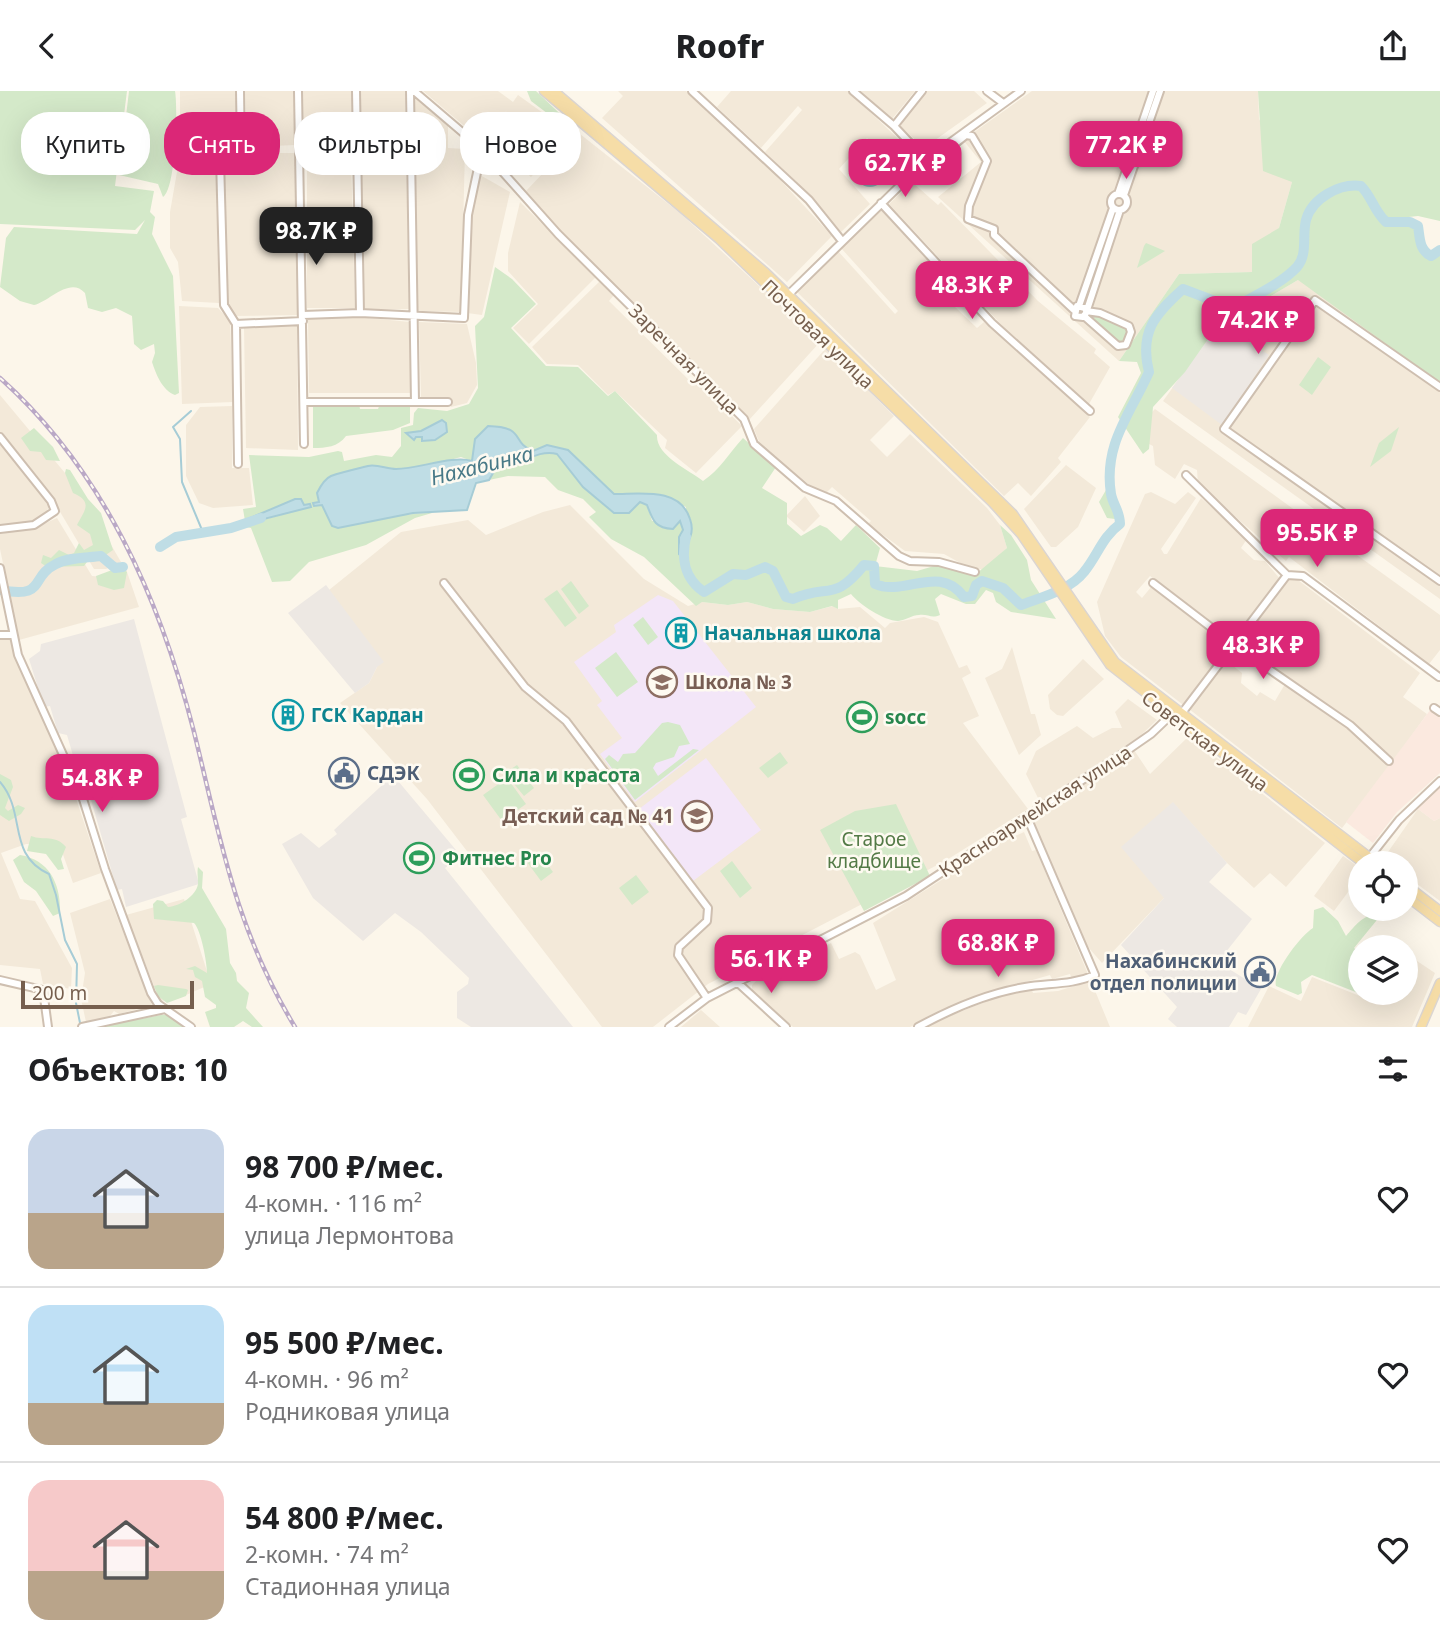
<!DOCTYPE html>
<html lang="ru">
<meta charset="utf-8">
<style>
body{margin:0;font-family:"Noto Sans",sans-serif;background:#f6f6f6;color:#202124;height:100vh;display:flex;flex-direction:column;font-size:26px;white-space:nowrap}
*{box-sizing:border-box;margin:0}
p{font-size:23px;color:#757577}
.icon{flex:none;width:38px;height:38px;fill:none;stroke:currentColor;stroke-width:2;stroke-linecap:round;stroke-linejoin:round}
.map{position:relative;height:936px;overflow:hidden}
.side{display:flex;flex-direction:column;background:#fff;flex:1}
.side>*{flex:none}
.hud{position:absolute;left:21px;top:21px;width:700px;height:63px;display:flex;gap:14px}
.tools{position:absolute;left:1348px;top:760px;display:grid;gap:14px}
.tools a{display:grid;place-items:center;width:70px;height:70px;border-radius:50%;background:#fff;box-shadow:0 7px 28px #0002;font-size:35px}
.scale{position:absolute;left:21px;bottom:18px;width:173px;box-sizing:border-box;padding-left:7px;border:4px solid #765f4e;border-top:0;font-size:19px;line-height:24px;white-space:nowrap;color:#765f4e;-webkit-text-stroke:5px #fefaf1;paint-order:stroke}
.price{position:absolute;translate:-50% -60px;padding:0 16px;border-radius:14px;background:#db2777;color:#fff;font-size:23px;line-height:46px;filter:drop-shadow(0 2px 4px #0008)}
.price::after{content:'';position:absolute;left:50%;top:42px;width:21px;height:16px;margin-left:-10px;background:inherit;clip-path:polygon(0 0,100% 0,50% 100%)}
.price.on{background:#222;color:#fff}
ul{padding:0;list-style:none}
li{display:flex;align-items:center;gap:21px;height:175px;padding:0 28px}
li+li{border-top:2px solid #e0e0e0}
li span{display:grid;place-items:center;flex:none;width:196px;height:140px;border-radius:21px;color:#555}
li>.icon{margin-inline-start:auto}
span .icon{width:84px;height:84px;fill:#fffc;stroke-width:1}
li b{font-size:30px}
h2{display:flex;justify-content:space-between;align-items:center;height:84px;padding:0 28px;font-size:30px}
.pill{padding:0 24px;border-radius:28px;background:#fff;box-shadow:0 7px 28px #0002;font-size:24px;line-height:63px}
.pill.on{background:#db2777;color:#fff}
header{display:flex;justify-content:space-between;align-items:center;height:91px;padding:0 28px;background:#fff;font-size:32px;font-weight:800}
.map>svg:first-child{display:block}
</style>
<header><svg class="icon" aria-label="back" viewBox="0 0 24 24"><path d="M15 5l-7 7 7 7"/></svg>Roofr<svg class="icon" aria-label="share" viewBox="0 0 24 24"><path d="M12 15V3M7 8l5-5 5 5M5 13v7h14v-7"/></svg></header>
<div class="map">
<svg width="1440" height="936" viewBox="0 0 1440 936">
<rect width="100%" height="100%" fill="#fcf6ea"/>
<path fill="#f3e9d9" d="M180,0H236L237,54H180Z
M245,0H294L295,54L247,56Z
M302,0H352V54H303Z
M358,0H405V54H361Z
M423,0H498L513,11L518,4L571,42L531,86L501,58L507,51L493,39L507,19L482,50Z
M618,0H686L770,78L832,145L787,191L602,27L623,5Z
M731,0H848L913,62L898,77L867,47L839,78L870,113L841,141L811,105L765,61L802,19L798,15L761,57L717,16Z
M861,0H915L892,28Z
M926,0H974L987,12L924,57L899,34Z
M1032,0H1258L1259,28L1292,91L1279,137L1252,181L1179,183L1119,270L938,106L981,71L963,49Z
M414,4L448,31V57L465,58L461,221L418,220Z
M580,43L680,122L820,251L749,329L561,140L526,100Z
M181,58H215L219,212L182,210L178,171L170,157V121Z
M360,60H406L409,218L364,219Z
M244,62H295L299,224L234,225L227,214L224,67Z
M307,63H351L355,217H307Z
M480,84L510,101L482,224L467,222L471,122Z
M912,91L938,114L941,111L1038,210L1096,258L1094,262L1110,276L1089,313L1010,243L889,113Z
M520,111L596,186L529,253L513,237L538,213L508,180V162Z
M881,119L942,184L932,194L977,237L984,231L1090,326L1058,367L1061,371L1031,405L1018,392L1004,405L796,200L837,159L895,223L898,220L841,157Z
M1440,188V508L1163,310L1215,238L1298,189Z
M600,190L614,204L609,210L691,291L695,288L742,335L696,382L665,357L667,349L615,300L608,304L578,274L547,273L532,256Z
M179,215L218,217L230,230L233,311L182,313Z
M358,226L410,231V302H309L308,227Z
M419,231L467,233L476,272L477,294L467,312L451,316L450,306H421Z
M297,233L298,359L246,357L244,236Z
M826,257L894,325L870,349L887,366L910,343L987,417L1000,434L1007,457L984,479L964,474L944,463L905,460L868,433L871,430L832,396L825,403L818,401L760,353L754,338Z
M0,304L80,400L121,471L106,478H94L53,409L0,342Z
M232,315V377H249L253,414L213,417L199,412L186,385V334L200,316Z
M1155,318L1440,524V559L1429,573L1289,466L1286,470L1198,393L1197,379L1184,373L1175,388L1155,374L1153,355L1149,353L1150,323Z
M0,351L50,413L43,428L0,436Z
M1066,374L1096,397L1078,436L1056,456H1051L1024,418Z
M1151,401L1175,413L1188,401L1196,407L1161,458L1164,463H1167L1201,407L1247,448L1241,457L1254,469L1265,470L1280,488L1234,549L1150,485L1136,501L1142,507L1152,495L1228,556L1188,613H1182L1121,566L1105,545L1097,511L1145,403Z
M805,405L820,425L804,441L786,425Z
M570,414L644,488L688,515L702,511L728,514L747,511L773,518L810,521L833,515L838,518L860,516L885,537L890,532L924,526L938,531L959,577L967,574L971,582L962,587L979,625L963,632L1028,718L945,770L708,893L653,936H602L427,708L340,612L369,592L377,576L329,499L401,441L468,429L486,444L543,421Z
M57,427L92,485L106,486L126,478L139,516L19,549L0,458V443L37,436Z
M1294,486L1420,582L1403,606L1427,623L1394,669L1347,628L1238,551L1288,488Z
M0,547H10L23,585L61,663L101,782L73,792L59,752L26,753L1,762L20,808L35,810L72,877L71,898L43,893L40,878L0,874Z
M1012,556L1031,623H1035L1041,644L1019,664L985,587L1002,578Z
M1083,568L1104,588L1063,625L1057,624L1050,618L1048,604Z
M1227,570L1242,582L1241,592L1257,605L1260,601L1275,610L1285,593L1300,601L1353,640L1389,676L1342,737L1189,618Z
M1128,608L1157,629L1140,645L1040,711L1026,683L1036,660L1077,635L1093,647L1112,637H1122L1115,621Z
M1189,645L1325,752L1286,796L1270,782L1254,797L1227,772L1173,712L1164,807L1102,872L1088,856L1032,726L1134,659L1150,683Z
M1418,718L1434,730L1440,727V810L1405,784V772L1388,761Z
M1024,741L1032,760L1036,759L1088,883L1072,888L1070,883L1052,888L1050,884L970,907L910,936H793L752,901V894L757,889L831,852L839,868L855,861L860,864L876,899L896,889L873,832L1002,751Z
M1343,765L1360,777V785L1334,820L1314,805Z
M110,808L152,914L119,923L114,920L110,925L86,931L81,908L85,882L70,822Z
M184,808L211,893L177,908L160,910L126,824Z
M1405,862L1435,882L1412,936H1248L1269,895L1301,910L1312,886L1375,911L1381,901H1405Z
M1091,890L1110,936H922L1010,901L1031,897L1033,902L1058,900Z
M701,919L720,936H681Z"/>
<path fill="#fbe9df" d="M1431,618L1440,625V682L1397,721L1373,752L1346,731Z
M1440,695V727L1434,730L1418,718Z"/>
<path fill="#ede8e3" d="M1223,233L1269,264L1222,334L1172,297L1215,238Z
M326,494L384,571L377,576L369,592L355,602L288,522Z
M134,528L187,726L181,728L199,793L126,816L122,798L117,799L87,695H82L67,644L58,642L50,615L44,616L29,568L40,560L41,553Z
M393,684L461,765L445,777L573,936H471L457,927V901L468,893L469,887L421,841L395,822L363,850L313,807L282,753L301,742L319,757L337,743L334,739Z
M1173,711L1227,772L1209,791L1252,828L1218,871L1261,898L1246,924L1238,921L1229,936H1177L1168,928L1177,916L1121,854L1164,807L1121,756Z"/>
<path fill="#f3e6f8" d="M658,504L673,510L756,616L635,711L600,663L622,647L597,614L602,610L574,571L616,541L614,534Z
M706,667L761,739L693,790L639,718Z"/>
<path fill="#d4e9c9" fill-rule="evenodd" d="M0,0H127L115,95L154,100L150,121L155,126L152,143L173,185L179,302L175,304C162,299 156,283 152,271L155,262L154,253L141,259L134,253L132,225L116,217L102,221L88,217L85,202C70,185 50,210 34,214L20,210L0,196L6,147L14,136L137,143L145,129L135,139L0,133Z
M129,0H175C178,17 176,97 163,106L158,93L119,84Z
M527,0H536L574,36L568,38L531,10Z
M1258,0H1440V130L1418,125L1380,129C1389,139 1403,131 1415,138L1418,157L1428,167L1440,164V292L1298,189L1215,238L1185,281L1153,316L1149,358L1143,363L1118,326L1141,282L1137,271L1119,270L1179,183L1252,181V153L1279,137L1292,91L1263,80Z
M1146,152L1165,160L1137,177L1144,155Z
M495,176L512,188L536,213L511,237L546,275L578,276L608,305L615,300L657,344C656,365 688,378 703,390C720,379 729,362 743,347L776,376L762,397L787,412V433L801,445L820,434L827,437L841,450L856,434L880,457L875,475L917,480L941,473L976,483L1007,457L1000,434L1011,444L1027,469L1031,489L1056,528L1011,521L996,511L993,502L986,499L975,513H966L941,503L935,508L940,524C931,528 929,523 919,524C912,524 906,529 898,530C884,530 859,513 851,503L838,509V518L832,515L810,521L773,518L747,511L728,514L702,511L696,515L644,466L611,448L589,426L596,421L583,408L558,399L545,386L508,385L489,389L496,377C518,378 536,357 557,363L583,396L614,422L640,411L647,414L652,430H680L686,455V416C656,400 647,403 614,403L574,365L547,354L534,360C510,351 527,336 488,335L472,370L461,366L431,374L396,378L371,374L344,381L338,385L320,411L314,412L315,415L322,414L332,435C366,436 397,421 432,422L415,427L366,454L309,471L290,490L272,491L251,437L246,436L243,418L256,416L249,364L309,366L338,360L342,361L344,370L376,364L392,366L401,355V337L413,334L414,322L418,317L447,320L469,313L478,297L475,235L484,226ZM295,408L310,416L263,429L248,428Z
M1092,223C1104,224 1123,230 1130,241L1124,250L1119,252L1096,232Z
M1318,266L1331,276L1312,304L1299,294Z
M359,313L360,318H378L380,313H410V332L393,339L346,345C338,356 326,357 313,357V314Z
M1399,336L1391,360L1370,376L1379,352Z
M34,337L53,356L60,370L46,369L41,361L30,360L21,347Z
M66,378L70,379L88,408L101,422L113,459L97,470L87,471L84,475L47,476L41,472L43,464L51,467L59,459L69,464L74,462L79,452L84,459L93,454L90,443L77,434C84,420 94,411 73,402L65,382Z
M1106,399L1111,400L1120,421L1115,428L1107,427L1099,411Z
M120,476L127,481L124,497L114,499L98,494L96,485Z
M571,490L589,515L579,523L561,498Z
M557,499L577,527L565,536L544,508Z
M643,526L658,546L648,554L633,534Z
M616,561L638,591L617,606L595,577Z
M861,611L876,630L863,641L847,622Z
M668,631L680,634L690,653L679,655L674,666L656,672L653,677L658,685L693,658L699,659L635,709L605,668L609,664L618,671L623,663L635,662L662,632Z
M780,661L788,672L768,687L759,677Z
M517,674L534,697L524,705L505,682Z
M0,683L11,689L13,696L5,717L8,720L18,714L25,717L21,723L9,730L0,724Z
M507,687L526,713L502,730L483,704Z
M896,713L930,785L864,820L820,739L855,720Z
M31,745C44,750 55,743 66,756L61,768L64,778L58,779L46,763L27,760Z
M539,762L553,781L541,790L527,771Z
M20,764C50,769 61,794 60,822L53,825L36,800L24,791L13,769Z
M732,770L752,797L740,807L720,780Z
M198,776L203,781L202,797L226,838L230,872L236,882L237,890L249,902L246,917L263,936H252L243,930L234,936H210L205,921L216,917V914L205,906L202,890L195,886L193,879L186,878L195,875L207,882C207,871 201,839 194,832L154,828L153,813L157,809L163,810L168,816C180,815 196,805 198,793C198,786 197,781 198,776Z
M636,784L649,801L632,814L619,797Z
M1323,816L1338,830L1346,845C1356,834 1365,821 1381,824L1354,857L1360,862V901H1379L1375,906L1371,907L1312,884L1301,891L1302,902L1298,904L1276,895C1272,882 1301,844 1313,837L1314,819Z
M158,894L186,898L188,899L186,905L167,912L158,905L154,895Z
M161,924H169L186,936H98Z"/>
<path fill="#bfdde5" stroke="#a6ccd6" stroke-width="2" d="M857 82a13 13 0 1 1 26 0a13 13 0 1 1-26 0Z
M442,329L446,332L447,341L435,349L422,350V346H416L414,349L406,342L421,340Z
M488,335C527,336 510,351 533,360L547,354L568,359L614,403C641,403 680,396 690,428C695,442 689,452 679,462V446L683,439L680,430L673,438C655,437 653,430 647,414L640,411L629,422H614L583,396L557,363C536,357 517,378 496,377L489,389L476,392L467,419L413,422L338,437L332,435L322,414L314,415L313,412L319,411L317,402C320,396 324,388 331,385C342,381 356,378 368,375C377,373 387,378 396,378C418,378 453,364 472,370L475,348Z
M295,408H301L304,414L310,413L311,416L248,432V428Z"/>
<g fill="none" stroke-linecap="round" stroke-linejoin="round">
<path stroke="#a6ccd6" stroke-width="2" d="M191,320L173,336L180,348L182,391L202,439
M0,691C27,722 6,763 49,783L56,804L65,849L77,873L76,912L80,932"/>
<path stroke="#bfdde5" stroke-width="10" d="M686,446C681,468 684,487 704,501L733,483L746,484L765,476L773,480L786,506L793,508C829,492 833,512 864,474L874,475L875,493C905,506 939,472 964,506L972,505L976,494L982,490L1003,497L1021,514C1042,506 1070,499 1084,481C1098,464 1102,446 1120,433C1120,420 1113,414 1111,403C1103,353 1131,322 1149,281C1139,241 1155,223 1183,198L1233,217C1254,205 1281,193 1297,176C1308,164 1302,144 1306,129C1312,107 1340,92 1361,95C1372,106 1374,120 1386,131H1410L1418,135C1420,147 1419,159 1431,165L1440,159
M160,456L176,446L231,437L261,427
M0,499C47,508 29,486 56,473C69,466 87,467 101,465L115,477L123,476"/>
<g stroke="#cebfb0" stroke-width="10">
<path id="minor" d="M298,0L304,353
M356,0L360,222
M410,0L415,311
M414,0L482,58L558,143L744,328L754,353L805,397L836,410L899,465L910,470L939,471L975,481
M692,0L809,109L842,150
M853,0L894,35L926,69
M987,0L1003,12
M894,35L922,0
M357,57H411
M241,58L256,59
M929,66L932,71L966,44L972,45L987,70L969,115L968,128L994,138V144L1074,219
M1111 111a8 8 0 1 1 16 0a8 8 0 1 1-16 0Z
M1118,103L1153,0
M1124,104L1160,0
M881,112L992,232L1090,320
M787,205L926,69L1021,0
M1079,215L1113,117
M1085,217L1077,215L1075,225L1083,226L1086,222L1120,119
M303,224L360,222L464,227L468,124L482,58
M1084,225L1118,255L1126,254L1131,241L1129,235L1100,222L1086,220
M236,233L224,214L220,68L226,60L241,58L240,0
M1440,296L1315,209L1224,338L1440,490
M304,311H448
M0,346L51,410L55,420L34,434L0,438
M238,373L236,233L303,230
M1186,384L1287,484L1303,485L1439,586
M0,477L18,564L83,708L105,778L151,902L158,913L191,936
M444,492L525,596L566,630L708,817L707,830L679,856L678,864L707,907
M1153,492L1234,554L1350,634L1389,670
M0,544H13
M1434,617L1440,621
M1182,622L1287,484
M1369,767L1399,729L1440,690
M0,889L43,899L48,936
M737,891L786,936
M82,936L165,918
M669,936L707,907L906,805L1125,661L1151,643L1172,623
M918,936C951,918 988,902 1025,896C1049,892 1072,894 1095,884L1027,726"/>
</g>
<g stroke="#dbd5d1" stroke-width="11">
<path id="major" d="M544,0L719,148L992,411L1021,443L1110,574L1363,772
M554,0L766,182L1013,423L1115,571L1377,772
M1405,793L1440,820
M1405,804L1440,831
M1421,936L1440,892"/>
</g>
<use href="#minor" stroke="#fff" stroke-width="6"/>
<use href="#major" stroke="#f6dda7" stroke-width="8"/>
<g stroke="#baa8c6" stroke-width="4.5">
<path id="rail" d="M0,287C104,380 160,508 194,641C221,750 235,837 295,936"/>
</g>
<use href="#rail" stroke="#fefaf1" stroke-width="2" stroke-dasharray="5" stroke-linecap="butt"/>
</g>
<defs>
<g id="building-ring" transform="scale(1.575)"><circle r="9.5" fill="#fefaf1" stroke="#0f9aa8" stroke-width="1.5"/><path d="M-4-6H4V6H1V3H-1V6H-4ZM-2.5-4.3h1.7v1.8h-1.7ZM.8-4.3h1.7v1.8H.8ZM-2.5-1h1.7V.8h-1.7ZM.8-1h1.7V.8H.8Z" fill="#0f9aa8"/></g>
<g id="school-ring" transform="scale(1.575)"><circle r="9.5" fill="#fefaf1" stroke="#8d6e63" stroke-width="1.5"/><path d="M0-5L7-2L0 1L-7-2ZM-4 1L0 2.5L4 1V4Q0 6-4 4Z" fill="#8d6e63"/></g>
<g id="stadium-ring" transform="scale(1.575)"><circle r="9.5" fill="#fefaf1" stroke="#2e9e5b" stroke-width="1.5"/><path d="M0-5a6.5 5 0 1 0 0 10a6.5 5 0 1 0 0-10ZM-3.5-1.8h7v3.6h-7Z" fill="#2e9e5b"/></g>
<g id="civic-ring" transform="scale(1.575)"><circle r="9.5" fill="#fefaf1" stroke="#5c6f8a" stroke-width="1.5"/><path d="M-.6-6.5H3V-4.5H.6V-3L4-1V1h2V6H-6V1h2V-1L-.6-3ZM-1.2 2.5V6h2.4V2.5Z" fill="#5c6f8a"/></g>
</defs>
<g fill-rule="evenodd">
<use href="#building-ring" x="681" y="542"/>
<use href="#school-ring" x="662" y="591"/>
<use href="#building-ring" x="288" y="624"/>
<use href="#stadium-ring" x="862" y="626"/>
<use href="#civic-ring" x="344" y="682"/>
<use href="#stadium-ring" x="469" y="684"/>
<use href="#school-ring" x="697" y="725"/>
<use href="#stadium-ring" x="419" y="767"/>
<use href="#civic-ring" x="1260" y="881"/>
</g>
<g text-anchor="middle" stroke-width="5" stroke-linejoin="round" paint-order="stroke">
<g font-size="19" fill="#765f4e" stroke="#fefaf1">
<text transform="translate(818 243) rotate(44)" y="7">Почтовая улица</text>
<text transform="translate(684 268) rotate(45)" y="7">Заречная улица</text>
<text transform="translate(1205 650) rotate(37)" y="7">Советская улица</text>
<text transform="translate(1035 720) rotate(-33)" y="7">Красноармейская улица</text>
</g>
<g font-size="19" font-weight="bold" fill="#0d838f" stroke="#fefaf1" text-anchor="start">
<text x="704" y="549">Начальная школа</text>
<text x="311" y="631">ГСК Кардан</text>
</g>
<g font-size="19" font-weight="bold" fill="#785e54" stroke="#fefaf1" text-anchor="start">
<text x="685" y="598">Школа № 3</text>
<text x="674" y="732" text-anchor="end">Детский сад № 41</text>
</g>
<g font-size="19" font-weight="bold" fill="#27864d" stroke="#fefaf1" text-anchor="start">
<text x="885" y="633">socc</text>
<text x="492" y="691">Сила и красота</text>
<text x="442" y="774">Фитнес Pro</text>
</g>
<g font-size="19" font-weight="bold" fill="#4e5e75" stroke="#fefaf1" text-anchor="start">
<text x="367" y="689">СДЭК</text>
<text x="1237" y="877" text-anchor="end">Нахабинский<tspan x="1237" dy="22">отдел полиции</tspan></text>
</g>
<g font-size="19" fill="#537a46" stroke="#fefaf1">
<text x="874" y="755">Старое<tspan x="874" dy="22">кладбище</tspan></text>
</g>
<g font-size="21" font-style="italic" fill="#487987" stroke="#fefaf1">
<text transform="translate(482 375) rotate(-14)" y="7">Нахабинка</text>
</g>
</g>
</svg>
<div class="tools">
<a><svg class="icon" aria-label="locate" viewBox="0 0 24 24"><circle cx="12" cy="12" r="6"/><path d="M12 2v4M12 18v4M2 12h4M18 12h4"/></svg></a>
<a><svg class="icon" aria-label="layers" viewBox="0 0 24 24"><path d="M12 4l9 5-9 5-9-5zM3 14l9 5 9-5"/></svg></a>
</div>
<div class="scale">200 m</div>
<b class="price" style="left:1126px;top:90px">77.2K ₽</b>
<b class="price" style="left:905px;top:108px">62.7K ₽</b>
<b class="price on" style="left:316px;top:176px">98.7K ₽</b>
<b class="price" style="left:972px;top:230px">48.3K ₽</b>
<b class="price" style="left:1258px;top:265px">74.2K ₽</b>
<b class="price" style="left:1317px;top:478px">95.5K ₽</b>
<b class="price" style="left:1263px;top:590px">48.3K ₽</b>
<b class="price" style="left:102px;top:723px">54.8K ₽</b>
<b class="price" style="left:998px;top:888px">68.8K ₽</b>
<b class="price" style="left:771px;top:904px">56.1K ₽</b>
<div class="hud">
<a class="pill">Купить</a>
<a class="pill on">Снять</a>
<a class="pill">Фильтры</a>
<a class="pill">Новое</a>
</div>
</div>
<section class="side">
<h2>Объектов: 10<svg class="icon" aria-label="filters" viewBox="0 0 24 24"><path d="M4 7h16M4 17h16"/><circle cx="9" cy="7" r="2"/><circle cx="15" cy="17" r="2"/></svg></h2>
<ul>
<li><span style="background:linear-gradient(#c9d6e8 60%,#b9a48a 0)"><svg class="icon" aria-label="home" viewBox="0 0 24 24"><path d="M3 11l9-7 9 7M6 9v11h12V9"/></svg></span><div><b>98 700 ₽/мес.</b><p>4-комн. · 116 m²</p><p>улица Лермонтова</p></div><svg class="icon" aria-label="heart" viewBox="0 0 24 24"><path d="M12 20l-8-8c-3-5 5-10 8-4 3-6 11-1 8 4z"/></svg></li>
<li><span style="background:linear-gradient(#bfe0f5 70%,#b9a48a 0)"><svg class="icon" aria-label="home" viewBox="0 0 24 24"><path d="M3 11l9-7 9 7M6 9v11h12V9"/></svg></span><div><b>95 500 ₽/мес.</b><p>4-комн. · 96 m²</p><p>Родниковая улица</p></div><svg class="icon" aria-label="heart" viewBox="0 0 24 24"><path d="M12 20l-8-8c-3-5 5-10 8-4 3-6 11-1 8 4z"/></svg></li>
<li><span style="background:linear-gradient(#f6c9c9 65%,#b9a48a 0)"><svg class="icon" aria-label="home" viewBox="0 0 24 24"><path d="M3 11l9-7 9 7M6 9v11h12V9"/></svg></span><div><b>54 800 ₽/мес.</b><p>2-комн. · 74 m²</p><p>Стадионная улица</p></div><svg class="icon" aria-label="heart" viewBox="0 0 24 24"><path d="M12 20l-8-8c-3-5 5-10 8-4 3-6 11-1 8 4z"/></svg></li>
</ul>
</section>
